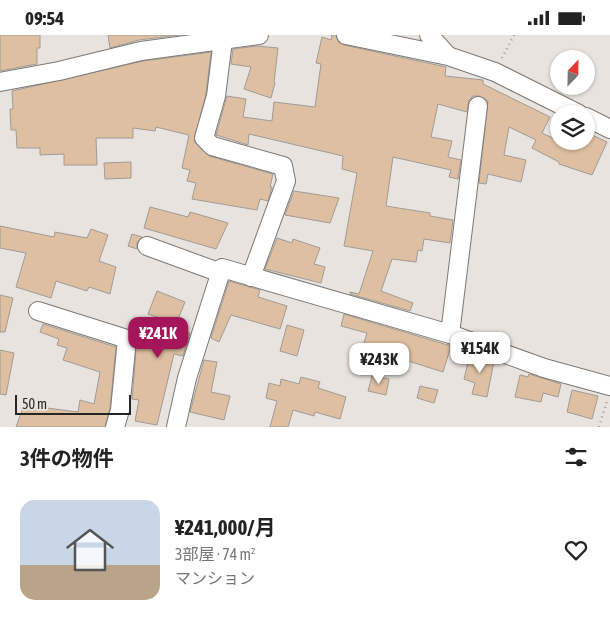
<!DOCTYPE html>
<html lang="ja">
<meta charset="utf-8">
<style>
body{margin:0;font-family:"Asap Condensed","Noto Sans JP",sans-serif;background:#f6f6f6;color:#222;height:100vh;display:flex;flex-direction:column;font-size:19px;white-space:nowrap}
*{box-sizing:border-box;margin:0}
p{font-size:16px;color:#767676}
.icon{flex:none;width:28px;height:28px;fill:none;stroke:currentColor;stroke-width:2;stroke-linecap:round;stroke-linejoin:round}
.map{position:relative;height:392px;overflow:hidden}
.sheet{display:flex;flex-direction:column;background:#fff;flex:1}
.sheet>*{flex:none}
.needle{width:32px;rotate:22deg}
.buttons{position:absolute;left:550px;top:15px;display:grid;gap:10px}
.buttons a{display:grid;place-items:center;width:45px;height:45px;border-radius:50%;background:#fff;box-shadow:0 1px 4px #0004;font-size:25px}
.scale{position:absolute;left:15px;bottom:12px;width:116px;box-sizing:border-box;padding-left:5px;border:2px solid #262523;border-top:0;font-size:14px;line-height:18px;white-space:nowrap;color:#262523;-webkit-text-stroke:4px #e8e3df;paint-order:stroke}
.price{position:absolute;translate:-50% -42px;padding:0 11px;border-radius:10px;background:#fff;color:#222;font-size:16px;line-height:32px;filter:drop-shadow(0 1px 2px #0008)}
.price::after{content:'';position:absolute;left:50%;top:30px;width:15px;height:11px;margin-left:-8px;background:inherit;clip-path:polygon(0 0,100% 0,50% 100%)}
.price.selected{background:#a41559;color:#fff}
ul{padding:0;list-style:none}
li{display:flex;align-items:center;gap:15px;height:125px;padding:0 20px}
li+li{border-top:1px solid #e0e0e0}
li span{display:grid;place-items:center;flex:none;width:140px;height:100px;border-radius:15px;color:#555}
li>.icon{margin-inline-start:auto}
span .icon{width:60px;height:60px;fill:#fffc;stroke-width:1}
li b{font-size:21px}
h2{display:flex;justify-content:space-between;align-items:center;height:60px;padding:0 20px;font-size:21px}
.status{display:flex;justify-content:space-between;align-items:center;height:35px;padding:0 25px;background:#fff;direction:ltr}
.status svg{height:14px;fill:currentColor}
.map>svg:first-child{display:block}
</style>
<div class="status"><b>09:54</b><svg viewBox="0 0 49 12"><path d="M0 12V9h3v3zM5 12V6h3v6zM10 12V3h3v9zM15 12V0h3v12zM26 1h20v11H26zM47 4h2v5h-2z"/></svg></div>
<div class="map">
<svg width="610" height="392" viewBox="0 0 610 392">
<rect width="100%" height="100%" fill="#e8e3df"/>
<path fill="#debfa1" stroke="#a09b97" d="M0,0H40V13H37V29L0,36Z
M108,0H180L139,5L110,13Z
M332,0H336L339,8L344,10L446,32L445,41L483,45V49L550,82L542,98L559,106H586V97L607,107L592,140L559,129V127L532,113L536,105L509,92L504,120L526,125L521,147L488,139L486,149L479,148L488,66L480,61H473L469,65L467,77L438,69L431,102L452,106L448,122L461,125L458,144L449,142L451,135L393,122L386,171L430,178V181L453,185L450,208L424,204L422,216L418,215L416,227L392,224L381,256L413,268L410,276L350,259V257L359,259L373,216L344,211L357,138L342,134L343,121L249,99L248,110L216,100L227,61L246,64L243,82L272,86L274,67L315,72L321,29L316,28L322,2L331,5Z
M257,11L278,13L274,47L275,48L271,63L244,54L251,32L231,29L233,14Z
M211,17L206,59L194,106L209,121L273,139L270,152H272L268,166L260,164L257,175L192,164L196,148L187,146L190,135L182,133L189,100L156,92L155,96L133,93V103H96L97,130H64V119L40,120V113H17L16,95H11L10,74H13L12,56L143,26Z
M131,127V143L105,144L104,128Z
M294,156L339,163L330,188L285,180Z
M150,172L188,182L190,177L228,188L216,214L144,193Z
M0,191L54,202L55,197L87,203L91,194L108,200L99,226L116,232L110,259L89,252L87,256L56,246L51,263L16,252L26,218L0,213Z
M132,199L142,202L137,207V214L128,211Z
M277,203L292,208L293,204L320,213L314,229L325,232L321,248L265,234Z
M229,246L260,255L258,262L287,271L280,294L231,280L219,307L211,303Z
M157,256L185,267L174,294L190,298L183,321L174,319L157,390L135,386L139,365L132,364L137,303L157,307L162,284L148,279Z
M0,260L13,263L5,297H0Z
M344,279L451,311L443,337L383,318L381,322L367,318L371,313L363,311L367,298L341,291Z
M43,289L116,312L110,373L105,392H16L24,370L78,377L80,365L94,369L100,337L63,325L67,313L57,310L59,304L40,297Z
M287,290L304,295L297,321L280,316Z
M0,315L14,318L6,360L0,359Z
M470,319L494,326L487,362L472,359L475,348L464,344Z
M204,325L217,327L211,357L230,361L224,385L190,377Z
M529,339L561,349L558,362L543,358L541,367L515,362L520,340L528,342Z
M372,341L389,344L386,360L368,356Z
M301,342L320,347L318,353L346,362L340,384L315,377L314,381L293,375L288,392H270L277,366L266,363L269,348L280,351L281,344L299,349Z
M420,351L438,355L434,368L417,363Z
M572,355L598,361L592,384L567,377Z"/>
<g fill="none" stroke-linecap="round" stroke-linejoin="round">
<g stroke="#7c7875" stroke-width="20">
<path id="minor" d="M346,0L448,21L495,37L579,79
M429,0L448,21
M223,5L216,61L204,103L212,111L283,131L286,146L251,242
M0,47L59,36L141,16L259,0
M586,82L610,94
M147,211L221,238
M38,276L127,304L120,375L115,392
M450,299L478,71
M176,392L187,343L222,233L450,299L544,333L610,351"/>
</g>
<path stroke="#a29f9b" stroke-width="2.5" stroke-dasharray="1 4" stroke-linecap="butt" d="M502,23L514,0
M599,392L607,366"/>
<use href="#minor" stroke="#fff" stroke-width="18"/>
</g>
</svg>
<div class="buttons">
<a><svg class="needle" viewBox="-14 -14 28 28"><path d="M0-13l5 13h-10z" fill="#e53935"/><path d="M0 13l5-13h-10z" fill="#767676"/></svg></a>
<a><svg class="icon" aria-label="layers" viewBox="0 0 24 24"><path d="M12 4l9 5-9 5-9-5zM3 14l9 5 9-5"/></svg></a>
</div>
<div class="scale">50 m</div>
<b class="price selected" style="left:158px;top:324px">¥241K</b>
<b class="price" style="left:480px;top:339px">¥154K</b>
<b class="price" style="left:379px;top:350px">¥243K</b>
</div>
<section class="sheet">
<h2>3件の物件<svg class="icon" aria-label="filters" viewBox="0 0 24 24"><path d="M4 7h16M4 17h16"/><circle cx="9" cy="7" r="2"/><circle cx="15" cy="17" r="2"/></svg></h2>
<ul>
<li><span style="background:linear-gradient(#c9d6e8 65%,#b9a48a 0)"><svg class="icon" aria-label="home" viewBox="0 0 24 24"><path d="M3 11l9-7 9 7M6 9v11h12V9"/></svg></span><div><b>¥241,000/月</b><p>3部屋 · 74 m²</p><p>マンション</p></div><svg class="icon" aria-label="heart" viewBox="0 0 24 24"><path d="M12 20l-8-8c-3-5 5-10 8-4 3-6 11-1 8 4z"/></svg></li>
</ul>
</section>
